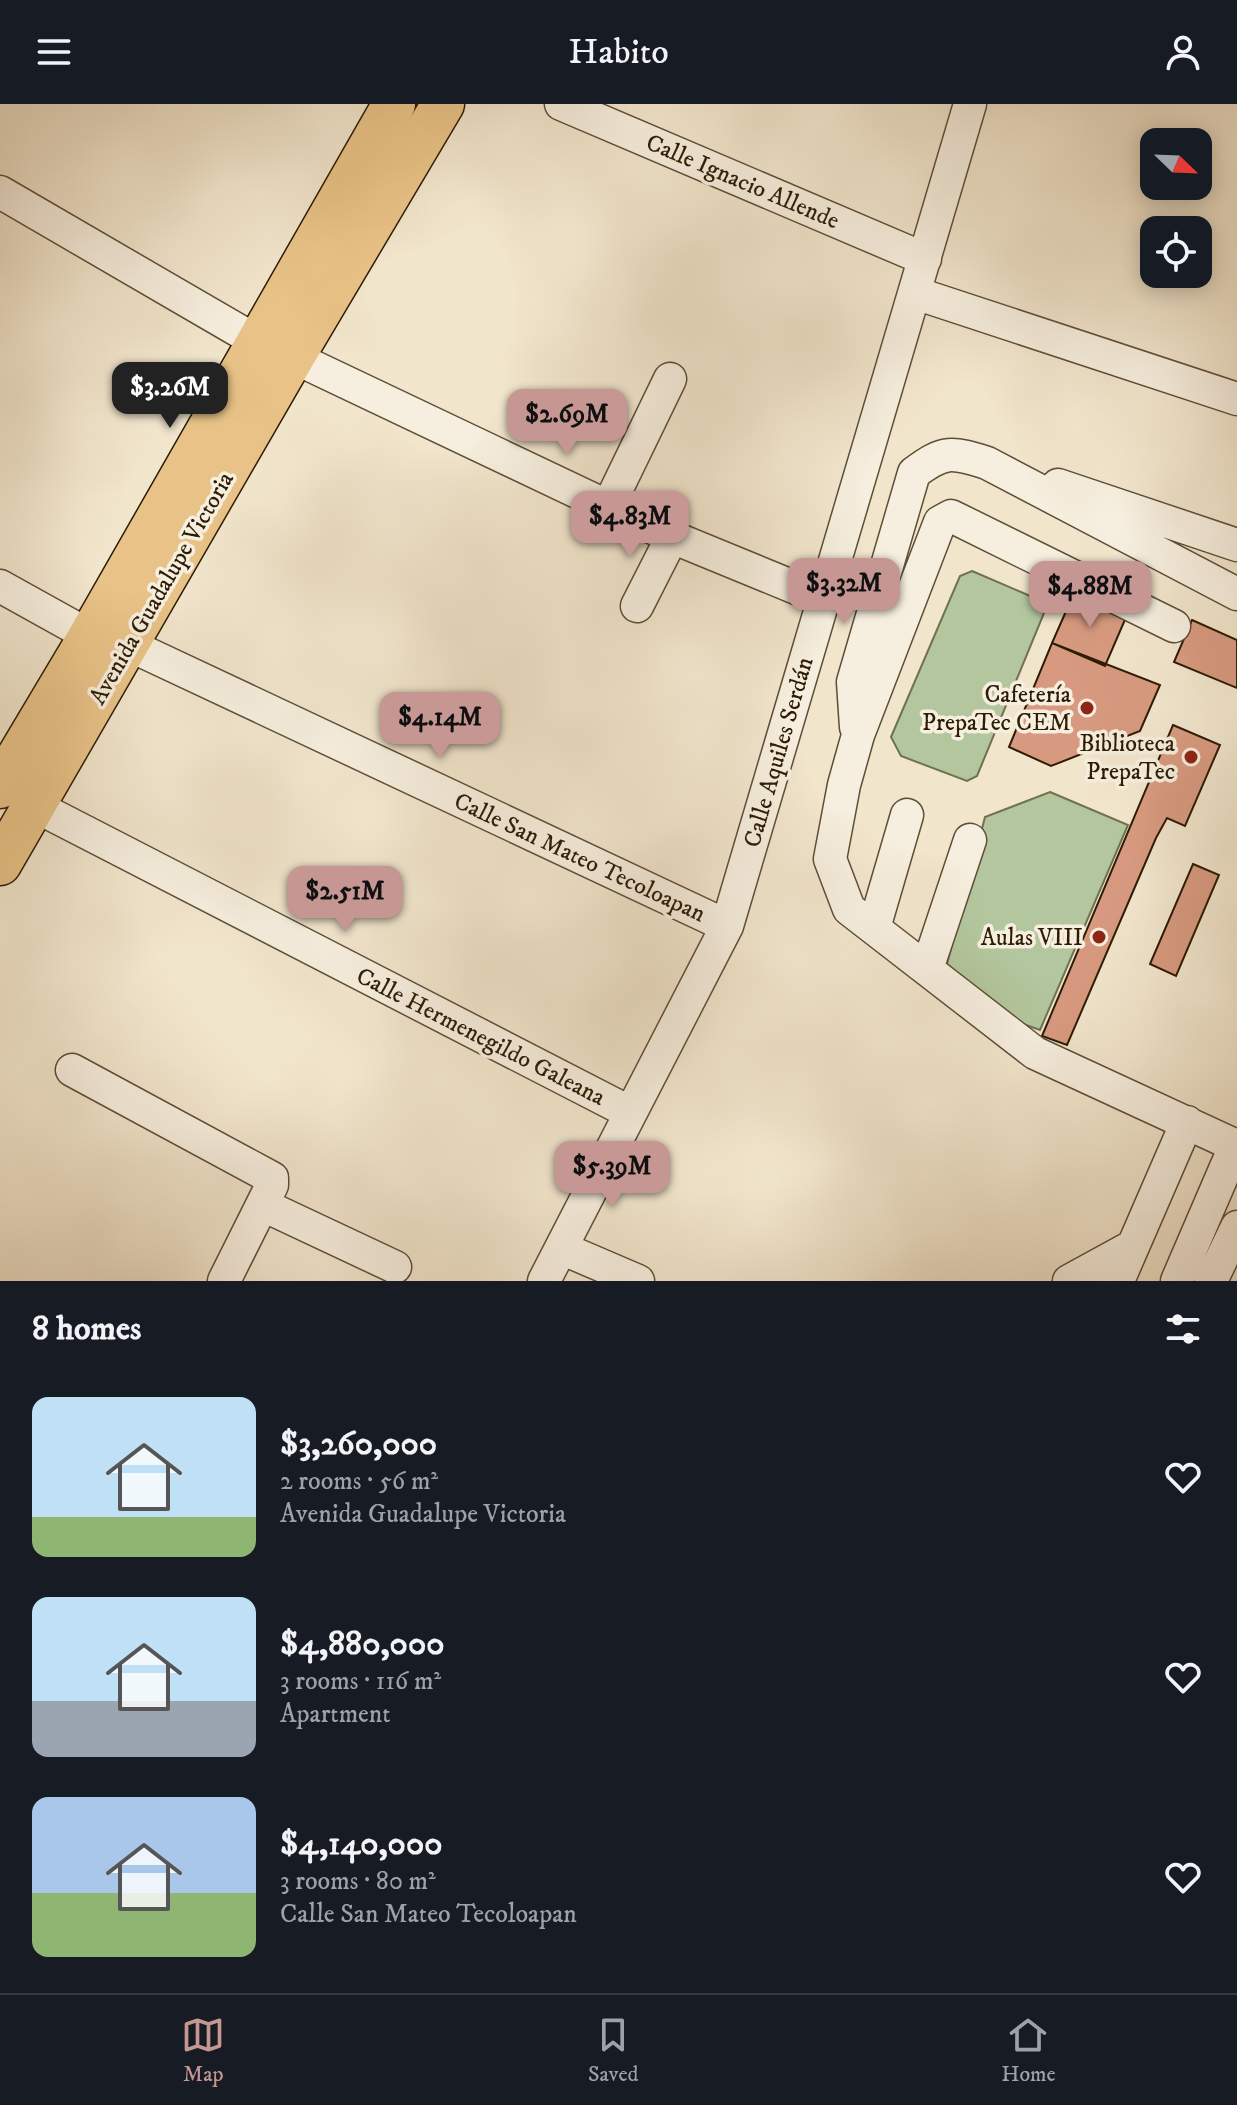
<!DOCTYPE html>
<meta charset="utf-8">
<style>
body{margin:0;font-family:"IM FELL DW Pica",serif;background:#20242c;color:#f1f3f6;height:100vh;display:flex;flex-direction:column;font-size:30px;white-space:nowrap}
*{box-sizing:border-box;margin:0}
p{font-size:26px;color:#9ea1a6}
.icon{flex:none;width:44px;height:44px;fill:none;stroke:currentColor;stroke-width:2;stroke-linecap:round;stroke-linejoin:round}
.map{position:relative;height:1177px;overflow:hidden}
.panel{display:flex;flex-direction:column;background:#171b24;flex:1}
.panel>*{flex:none}
.needle{width:52px;rotate:113deg}
.controls{position:absolute;left:1140px;top:24px;display:grid;gap:16px}
.controls a{display:grid;place-items:center;width:72px;height:72px;border-radius:16px;background:#171b24;box-shadow:0 4px 20px #0003;font-size:40px}
.price{position:absolute;translate:-50% -68px;padding:0 18px;border-radius:16px;background:#c59692;color:#111;font-size:26px;line-height:52px;filter:drop-shadow(0 2px 4px #0008)}
.price::after{content:'';position:absolute;left:50%;top:48px;width:24px;height:18px;margin-left:-12px;background:inherit;clip-path:polygon(0 0,100% 0,50% 100%)}
.price.on{background:#222;color:#fff}
ul{padding:0;list-style:none}
li{display:flex;align-items:center;gap:24px;height:200px;padding:0 32px}
li span{display:grid;place-items:center;flex:none;width:224px;height:160px;border-radius:16px;color:#555}
li>.icon{margin-inline-start:auto}
span .icon{width:96px;height:96px;fill:#fffc;stroke-width:1}
li b{font-size:34px}
h2{display:flex;justify-content:space-between;align-items:center;height:96px;padding:0 32px;font-size:34px}
header{display:flex;justify-content:space-between;align-items:center;height:104px;padding:0 32px;background:#171b24;font-size:36px;font-weight:600}
.dock{display:flex;justify-content:space-around;align-items:center;height:112px;border-top:2px solid #363941;background:#171b24;font-size:22px;color:#9ea1a6}
.dock a{display:grid;justify-items:center;gap:4px}
.dock .on{color:#c59692}
.map>svg:first-child{display:block}
</style>
<header><svg class="icon" aria-label="menu" viewBox="0 0 24 24"><path d="M4 6h16M4 12h16M4 18h16"/></svg>Habito<svg class="icon" aria-label="person" viewBox="0 0 24 24"><circle cx="12" cy="8" r="4"/><path d="M4 21q1-7 8-7t8 7"/></svg></header>
<div class="map">
<svg width="1237" height="1177" viewBox="0 0 1237 1177">
<rect width="100%" height="100%" fill="#f1e5cc"/>
<filter id="stains"><feTurbulence type="fractalNoise" baseFrequency=".0025" numOctaves="4"/><feColorMatrix values="0 0 0 0 .2 0 0 0 0 .09 0 0 0 0 .02 0 0 0 .5 -.17"/></filter>
<radialGradient id="worn" r=".72"><stop offset=".6" stop-color="#630" stop-opacity="0"/><stop offset="1" stop-color="#630" stop-opacity=".3"/></radialGradient>
<path fill="#b3c69d" stroke="#707150" stroke-width="2" d="M972,467L1035,494L1044,509L977,672L967,677L901,652L891,633L960,472Z
M1050,688L1128,721L1040,926L1012,916L947,860L985,713Z"/>
<path fill="#d79a80" stroke="#2d1c04" stroke-width="2" d="M1074,489L1127,511L1105,562L1052,539Z
M1192,516L1237,536V584L1174,558Z
M1052,539L1160,581L1140,627L1051,662L1009,643Z
M1173,621L1220,641L1185,722L1167,714L1156,734L1067,941L1042,932Z
M1193,760L1219,771L1176,872L1150,860Z"/>
<g fill="none" stroke-linecap="round" stroke-linejoin="round">
<g stroke="#5e4e36" stroke-width="35">
<path id="minor" d="M561,0L925,155
M0,88L258,238
M915,189L1237,295
M293,253L672,433L823,495
M1058,381L1237,441
M608,403L670,275
M0,482L90,532
M637,502L672,433
M1174,522L951,412L940,418L858,631L844,681L830,755L849,805L1035,949L1230,1039L1233,1047L1177,1177
M129,541L727,822
M856,623L853,578L914,369C944,346 952,348 987,359L1237,490
M35,702L629,1008
M874,824L907,711
M927,865L970,736
M72,966L272,1074V1081L224,1177
M263,1101L395,1163
M561,1144L638,1177
M544,1177L727,822L970,0
M1069,1177L1133,1142
M1118,1177L1187,1018
M1211,1177L1237,1123"/>
</g>
<g stroke="#2d1c04" stroke-width="45">
<path id="major" d="M0,683L90,532L394,0
M0,760L293,253L443,0"/>
</g>
<use href="#minor" stroke="#f6eede" stroke-width="32"/>
<use href="#major" stroke="#e8c286" stroke-width="42"/>
</g>
<g fill="#8f2418" stroke="#f6eede" stroke-width="3">
<circle cx="1087" cy="604" r="8"/>
<circle cx="1191" cy="653" r="8"/>
<circle cx="1099" cy="833" r="8"/>
</g>
<g text-anchor="middle" stroke-width="7" stroke-linejoin="round" paint-order="stroke">
<g font-size="24" fill="#2d1c04" stroke="#f6eede">
<text transform="translate(743 77) rotate(23)" y="8">Calle Ignacio Allende</text>
<text transform="translate(161 484) rotate(-60)" y="8">Avenida Guadalupe Victoria</text>
<text transform="translate(778 648) rotate(-74)" y="8">Calle Aquiles Serdán</text>
<text transform="translate(580 753) rotate(25)" y="8">Calle San Mateo Tecoloapan</text>
<text transform="translate(481 932) rotate(27)" y="8">Calle Hermenegildo Galeana</text>
</g>
<g font-size="24" fill="#2d1c04" stroke="#f6eede" text-anchor="end">
<text x="1071" y="598">Cafetería<tspan x="1071" dy="28">PrepaTec CEM</tspan></text>
<text x="1175" y="647">Biblioteca<tspan x="1175" dy="28">PrepaTec</tspan></text>
<text x="1083" y="841">Aulas VIII</text>
</g>
</g>
<rect width="100%" height="100%" filter="url(#stains)"/>
<rect width="100%" height="100%" fill="url(#worn)"/>
</svg>
<div class="controls">
<a><svg class="needle" viewBox="-14 -14 28 28"><path d="M0-13l5 13h-10z" fill="#e53935"/><path d="M0 13l5-13h-10z" fill="#9ea1a6"/></svg></a>
<a><svg class="icon" aria-label="locate" viewBox="0 0 24 24"><circle cx="12" cy="12" r="6"/><path d="M12 2v4M12 18v4M2 12h4M18 12h4"/></svg></a>
</div>
<b class="price on" style="left:170px;top:326px">$3.26M</b>
<b class="price" style="left:567px;top:353px">$2.69M</b>
<b class="price" style="left:630px;top:455px">$4.83M</b>
<b class="price" style="left:844px;top:522px">$3.32M</b>
<b class="price" style="left:1090px;top:525px">$4.88M</b>
<b class="price" style="left:440px;top:656px">$4.14M</b>
<b class="price" style="left:345px;top:830px">$2.51M</b>
<b class="price" style="left:612px;top:1105px">$5.39M</b>
</div>
<section class="panel">
<h2>8 homes<svg class="icon" aria-label="filters" viewBox="0 0 24 24"><path d="M4 7h16M4 17h16"/><circle cx="9" cy="7" r="2"/><circle cx="15" cy="17" r="2"/></svg></h2>
<ul>
<li><span style="background:linear-gradient(#bfe0f5 75%,#8fb573 0)"><svg class="icon" aria-label="home" viewBox="0 0 24 24"><path d="M3 11l9-7 9 7M6 9v11h12V9"/></svg></span><div><b>$3,260,000</b><p>2 rooms · 56 m²</p><p>Avenida Guadalupe Victoria</p></div><svg class="icon" aria-label="heart" viewBox="0 0 24 24"><path d="M12 20l-8-8c-3-5 5-10 8-4 3-6 11-1 8 4z"/></svg></li>
<li><span style="background:linear-gradient(#bfe0f5 65%,#9aa5b1 0)"><svg class="icon" aria-label="home" viewBox="0 0 24 24"><path d="M3 11l9-7 9 7M6 9v11h12V9"/></svg></span><div><b>$4,880,000</b><p>3 rooms · 116 m²</p><p>Apartment</p></div><svg class="icon" aria-label="heart" viewBox="0 0 24 24"><path d="M12 20l-8-8c-3-5 5-10 8-4 3-6 11-1 8 4z"/></svg></li>
<li><span style="background:linear-gradient(#a9c7e8 60%,#8fb573 0)"><svg class="icon" aria-label="home" viewBox="0 0 24 24"><path d="M3 11l9-7 9 7M6 9v11h12V9"/></svg></span><div><b>$4,140,000</b><p>3 rooms · 80 m²</p><p>Calle San Mateo Tecoloapan</p></div><svg class="icon" aria-label="heart" viewBox="0 0 24 24"><path d="M12 20l-8-8c-3-5 5-10 8-4 3-6 11-1 8 4z"/></svg></li>
</ul>
</section>
<nav class="dock">
<a class="on"><svg class="icon" aria-label="map" viewBox="0 0 24 24"><path d="M3 6l6-2 6 2 6-2v14l-6 2-6-2-6 2zM9 4v14M15 6v14"/></svg>Map</a>
<a><svg class="icon" aria-label="saved" viewBox="0 0 24 24"><path d="M7 4h10v16l-5-4-5 4z"/></svg>Saved</a>
<a><svg class="icon" aria-label="home" viewBox="0 0 24 24"><path d="M3 11l9-7 9 7M6 9v11h12V9"/></svg>Home</a>
</nav>
